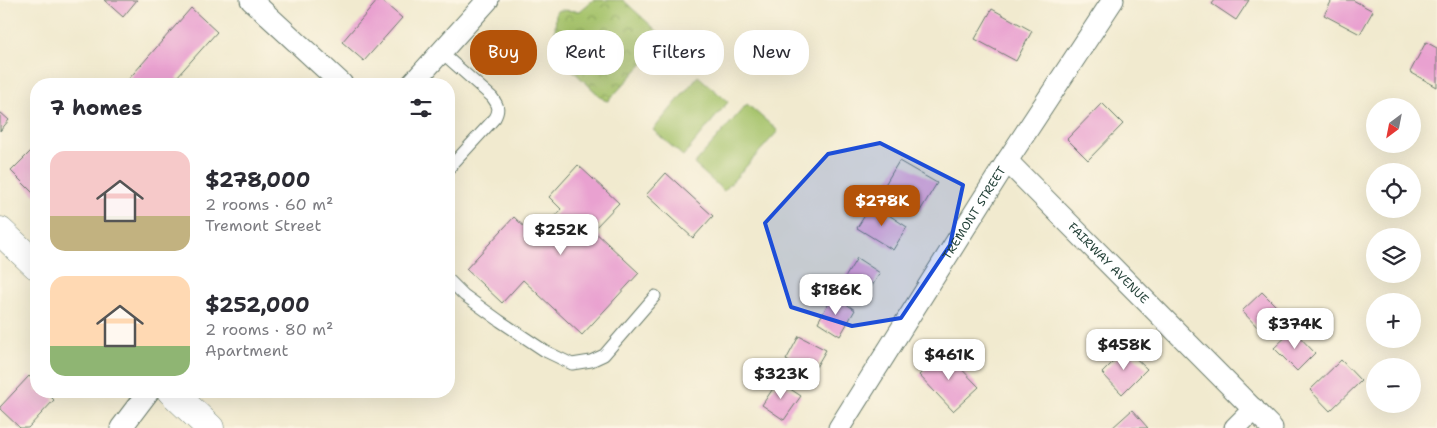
<!DOCTYPE html>
<meta charset="utf-8">
<style>
body{margin:0;font-family:"Shantell Sans",sans-serif;background:#f7f7f7;color:#2b2b33;height:100vh;display:flex;flex-direction:column;font-size:19px;white-space:nowrap}
*{box-sizing:border-box;margin:0}
p{font-size:16px;color:#7c7c81}
.icon{flex:none;width:28px;height:28px;fill:none;stroke:currentColor;stroke-width:2;stroke-linecap:round;stroke-linejoin:round}
.map{position:relative;flex:1;overflow:hidden}
.sheet{position:absolute;left:30px;top:78px;width:425px;height:320px;display:flex;flex-direction:column;background:#fff;border-radius:20px;box-shadow:0 5px 20px #0002}
.sheet>*{flex:none}
.hud{position:absolute;left:470px;top:30px;width:475px;height:45px;display:flex;gap:10px}
.needle{width:32px;rotate:212deg}
.controls{position:absolute;left:1366px;top:98px;display:grid;gap:10px}
.controls a{display:grid;place-items:center;width:55px;height:55px;border-radius:50%;background:#fff;box-shadow:0 5px 20px #0002;font-size:25px}
.price{position:absolute;translate:-50% -42px;padding:0 11px;border-radius:10px;background:#fff;color:#222;font-size:16px;line-height:32px;filter:drop-shadow(0 1px 2px #0008)}
.price::after{content:'';position:absolute;left:50%;top:30px;width:15px;height:11px;margin-left:-8px;background:inherit;clip-path:polygon(0 0,100% 0,50% 100%)}
.price.active{background:#b45309;color:#fff}
ul{padding:0;list-style:none}
li{display:flex;align-items:center;gap:15px;height:125px;padding:0 20px}
li span{display:grid;place-items:center;flex:none;width:140px;height:100px;border-radius:15px;color:#555}
li>.icon{margin-inline-start:auto}
span .icon{width:60px;height:60px;fill:#fffc;stroke-width:1}
li b{font-size:21px}
h2{display:flex;justify-content:space-between;align-items:center;height:60px;padding:0 20px;font-size:21px}
.tag{padding:0 18px;border-radius:20px;background:#fff;box-shadow:0 5px 20px #0002;font-size:18px;line-height:45px}
.tag.active{background:#b45309;color:#fff}
.map>svg:first-child{display:block}
</style>
<div class="map">
<svg width="1437" height="428" viewBox="0 0 1437 428">
<defs>
<pattern id="park-crowns" width="20" height="18" patternUnits="userSpaceOnUse" patternTransform="scale(1.25)"><rect width="20" height="18" fill="#a5c36b"/><path d="M2 6a3 3 0 1 1 6 0M12 15a3 3 0 1 1 6 0" fill="none" stroke="#86a059"/></pattern>
</defs>
<rect width="100%" height="100%" fill="#fcf5e5"/>
<filter id="ink" filterUnits="userSpaceOnUse"><feTurbulence type="fractalNoise" baseFrequency=".02" numOctaves="2"/><feDisplacementMap in="SourceGraphic" scale="10" xChannelSelector="R" yChannelSelector="G"/><feConvolveMatrix kernelMatrix="1 2 1 2 8 2 1 2 1" color-interpolation-filters="sRGB"/></filter>
<filter id="wash" filterUnits="userSpaceOnUse"><feTurbulence type="fractalNoise" baseFrequency=".0096" numOctaves="4" result="noise"/><feDisplacementMap in="SourceGraphic" scale="20" xChannelSelector="R" yChannelSelector="G"/><feGaussianBlur stdDeviation="1.12" result="paint"/><feColorMatrix in="noise" values="0 0 0 0 0 0 0 0 0 0 0 0 0 0 0 0 0 1.4 0 .05"/><feComposite in="paint" operator="in"/></filter>
<g filter="url(#wash)">
<rect width="100%" height="100%" fill="#f1eacf"/>
<path fill="#a5c36b" stroke="#628050" d="M698,76L728,102L683,156L653,130Z
M747,104L778,131L724,191L694,164Z"/>
<path fill="url(#park-crowns)" stroke="#628050" d="M593,0H623L666,39L608,101L604,100L554,53L556,12L559,10L580,11Z"/>
<g id="blocks">
<path fill="#e9a1d0" d="M104,0H137L123,17Z
M378,0H381L402,18L364,61L342,42Z
M1215,0H1249L1236,20L1212,4Z
M1332,0H1353L1373,11L1360,34L1324,15Z
M191,8L217,32L176,78L183,84H131L127,81Z
M992,9L1032,31L1016,61L975,39Z
M1426,42L1437,48V87L1410,72Z
M1102,103L1123,124L1088,160L1067,139Z
M0,112L9,120L0,131Z
M33,149L36,152V196L11,171Z
M899,161L937,183L920,211L883,188Z
M578,165L619,203L593,230L639,273L582,335L523,280L502,303L466,269L514,217L535,237L561,209L549,197Z
M666,173L713,216L693,238L646,195Z
M872,204L907,227L893,250L857,228Z
M857,258L880,273L864,299L841,284Z
M1262,292L1283,313L1263,333L1242,311Z
M833,295L855,310L840,336L818,322Z
M1293,330L1315,353L1297,371L1274,348Z
M799,336L826,350L812,374L786,360Z
M1126,349L1147,369L1122,394L1102,373Z
M944,351L979,387L953,411L919,375Z
M1341,360L1361,381L1330,411L1310,390Z
M29,376L36,383V391H45L54,400L28,428H20L0,409V407Z
M778,381L801,396L784,420L762,405Z
M1132,410L1148,428H1112Z"/>
</g>
</g>
<g filter="url(#ink)">
<use href="#blocks" fill-opacity="0" stroke="#687a6a" stroke-width="1"/>
<g fill="none" stroke-linecap="round" stroke-linejoin="round">
<g stroke="#687a6a" stroke-width="13">
<path id="service" d="M441,52L492,97C498,105 500,109 495,118L449,168
M449,280L464,295L500,321L545,351L572,364L591,361L604,355L655,296"/>
</g>
<g stroke="#687a6a" stroke-width="23">
<g id="minor">
<path d="M251,0L342,84"/>
<path d="M412,84L488,0"/>
<path id="s1" d="M1007,161L1272,428"/>
<path d="M121,428L149,391"/>
<path id="s2" d="M839,428L1007,161L1113,0"/>
<path d="M1235,428L1254,409"/>
</g>
</g>
<g stroke="#687a6a" stroke-width="29">
<path id="tertiary" d="M0,231L36,265
M171,391L210,428"/>
</g>
<use href="#service" stroke="#fff" stroke-width="11"/>
<use href="#minor" stroke="#fff" stroke-width="21"/>
<use href="#tertiary" stroke="#fff" stroke-width="28"/>
</g>
</g>
<path fill="#1d4ed8" fill-opacity="0.2" stroke="#1d4ed8" stroke-width="4" stroke-linejoin="round" d="M880,143L963,185L950,245L901,318L852,326L791,307L765,223L828,154Z"/>
<g text-anchor="middle" stroke-width="4" stroke-linejoin="round" paint-order="stroke">
<g font-size="12" fill="#1f3d34" stroke="#fcf5e5">
<text dy="4" stroke="none"><textPath href="#s2" startOffset="254">TREMONT STREET</textPath></text>
<text dy="4" stroke="none"><textPath href="#s1" startOffset="144">FAIRWAY AVENUE</textPath></text>
</g>
</g>
</svg>
<div class="controls">
<a><svg class="needle" viewBox="-14 -14 28 28"><path d="M0-13l5 13h-10z" fill="#e53935"/><path d="M0 13l5-13h-10z" fill="#7c7c81"/></svg></a>
<a><svg class="icon" aria-label="locate" viewBox="0 0 24 24"><circle cx="12" cy="12" r="6"/><path d="M12 2v4M12 18v4M2 12h4M18 12h4"/></svg></a>
<a><svg class="icon" aria-label="layers" viewBox="0 0 24 24"><path d="M12 4l9 5-9 5-9-5zM3 14l9 5 9-5"/></svg></a>
<a>+</a>
<a>−</a>
</div>
<b class="price active" style="left:882px;top:227px">$278K</b>
<b class="price" style="left:561px;top:256px">$252K</b>
<b class="price" style="left:836px;top:316px">$186K</b>
<b class="price" style="left:1295px;top:350px">$374K</b>
<b class="price" style="left:1124px;top:371px">$458K</b>
<b class="price" style="left:949px;top:381px">$461K</b>
<b class="price" style="left:781px;top:400px">$323K</b>
<div class="hud">
<a class="tag active">Buy</a>
<a class="tag">Rent</a>
<a class="tag">Filters</a>
<a class="tag">New</a>
</div>
<section class="sheet">
<h2>7 homes<svg class="icon" aria-label="filters" viewBox="0 0 24 24"><path d="M4 7h16M4 17h16"/><circle cx="9" cy="7" r="2"/><circle cx="15" cy="17" r="2"/></svg></h2>
<ul>
<li><span style="background:linear-gradient(#f6c9c9 65%,#c2b280 0)"><svg class="icon" aria-label="home" viewBox="0 0 24 24"><path d="M3 11l9-7 9 7M6 9v11h12V9"/></svg></span><div><b>$278,000</b><p>2 rooms · 60 m²</p><p>Tremont Street</p></div></li>
<li><span style="background:linear-gradient(#ffd9b3 70%,#8fb573 0)"><svg class="icon" aria-label="home" viewBox="0 0 24 24"><path d="M3 11l9-7 9 7M6 9v11h12V9"/></svg></span><div><b>$252,000</b><p>2 rooms · 80 m²</p><p>Apartment</p></div></li>
</ul>
</section>
</div>
